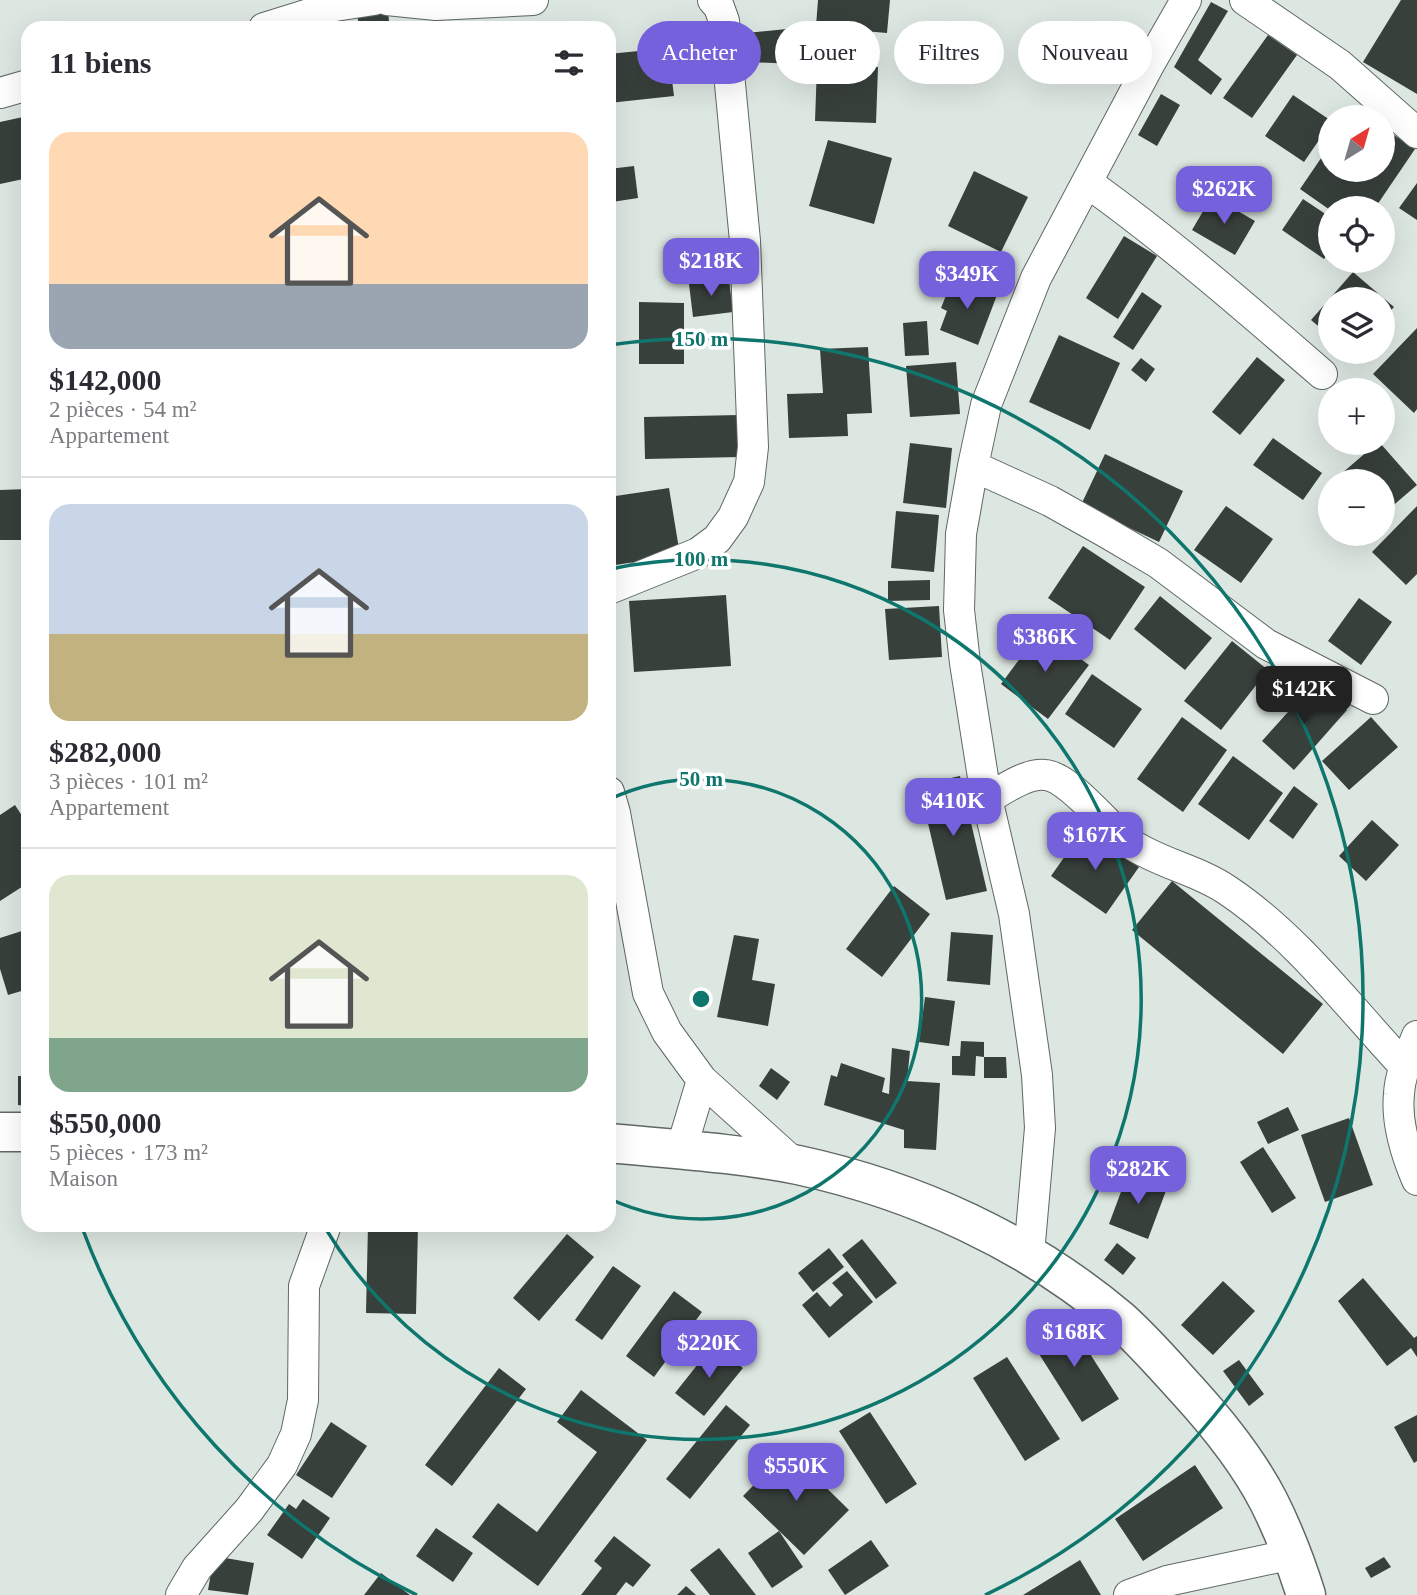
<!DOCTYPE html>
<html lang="fr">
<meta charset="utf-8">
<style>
body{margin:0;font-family:"Times New Roman",serif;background:#f7f7f7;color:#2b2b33;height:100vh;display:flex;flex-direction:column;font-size:26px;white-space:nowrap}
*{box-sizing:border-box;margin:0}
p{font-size:23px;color:#7c7c81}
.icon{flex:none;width:38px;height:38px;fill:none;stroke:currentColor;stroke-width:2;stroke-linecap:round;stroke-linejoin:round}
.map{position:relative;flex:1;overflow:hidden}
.side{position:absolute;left:21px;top:21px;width:595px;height:1211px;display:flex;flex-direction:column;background:#fff;border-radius:21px;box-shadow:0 7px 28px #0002}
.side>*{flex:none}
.top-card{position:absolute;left:637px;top:21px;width:665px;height:63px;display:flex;gap:14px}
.needle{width:46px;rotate:37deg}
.buttons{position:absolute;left:1318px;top:105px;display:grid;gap:14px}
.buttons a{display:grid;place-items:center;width:77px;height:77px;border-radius:50%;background:#fff;box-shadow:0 7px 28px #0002;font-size:35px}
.price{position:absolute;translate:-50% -60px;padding:0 16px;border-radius:14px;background:#7561db;color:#fff;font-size:23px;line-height:46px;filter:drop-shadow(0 2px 4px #0008)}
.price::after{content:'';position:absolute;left:50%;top:42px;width:21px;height:16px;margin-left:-10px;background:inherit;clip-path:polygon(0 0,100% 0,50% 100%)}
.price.current{background:#222;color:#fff}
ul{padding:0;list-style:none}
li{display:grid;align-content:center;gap:14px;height:371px;padding:0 28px}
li+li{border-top:2px solid #e1e1e2}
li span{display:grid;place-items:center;height:217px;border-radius:21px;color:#555}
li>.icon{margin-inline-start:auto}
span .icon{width:126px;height:126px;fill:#fffc;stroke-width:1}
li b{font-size:30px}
h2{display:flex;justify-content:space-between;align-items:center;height:84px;padding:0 28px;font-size:30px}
.chip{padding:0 24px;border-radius:32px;background:#fff;box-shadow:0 7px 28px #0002;font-size:24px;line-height:63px}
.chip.current{background:#7561db;color:#fff}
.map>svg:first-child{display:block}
</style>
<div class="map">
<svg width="1417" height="1595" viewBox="0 0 1417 1595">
<rect width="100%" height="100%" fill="#dde7e1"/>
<path fill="#38403c" d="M818,0H890L887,33L864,31L863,66L878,67L876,123L815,121L817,65L749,62L746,33L816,26Z
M1401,0H1417V94L1363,62Z
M1211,2L1228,11L1198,60L1222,79L1211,95L1174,67Z
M388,11L389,21L359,25L357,15Z
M1268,35L1297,55L1252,118L1223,98Z
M668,48L674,96L609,103V54Z
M1161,94L1180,105L1157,146L1138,135Z
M1293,95L1330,120V124L1304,162L1265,136Z
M1355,108L1369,117H1349Z
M23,117L28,139V178L0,184V122Z
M1382,127L1415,149L1375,208H1330V210L1300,189L1330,145V170H1382Z
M828,140L892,158L874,224L809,206Z
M634,166L638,198L612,202L609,169Z
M974,171L1028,197L1001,252L948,226Z
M1417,183V220L1399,208Z
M1212,196L1255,221L1235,255L1192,230Z
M1303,199L1330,217V251L1324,259L1282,230Z
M1124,236L1157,256L1118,319L1086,298Z
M1353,272L1394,307L1382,320V299H1330V336L1311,320Z
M953,278L997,295L978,345L940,330L947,311L941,308Z
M729,280L733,312L693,317L689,284Z
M1142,292L1162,306L1133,350L1113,337Z
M639,302L684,303V364H639Z
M611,305L615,368L609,369V306Z
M927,321L929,355L905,356L903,323Z
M1417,328V409L1414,413L1373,374Z
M1059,335L1120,363L1090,430L1029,402Z
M868,347L872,413L847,414L848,436L789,438L787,394L823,393L820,349Z
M1257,357L1285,380L1240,435L1212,412Z
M1141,358L1155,369L1146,382L1131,370Z
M956,362L960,414L910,417L906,366Z
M739,415L740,457L645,459L644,417Z
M1273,438L1322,473L1303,500L1253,465Z
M910,443L952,448L946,508L903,503Z
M1377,443H1380L1417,485L1382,515V481H1333Z
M1105,454L1183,491L1159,542L1081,505Z
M669,488L680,555L609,566V497Z
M28,489V540H0V490Z
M1226,506L1273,539L1241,583L1194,550Z
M1417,506V574L1406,585L1372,552Z
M896,511L939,515L934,572L891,568Z
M1083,546L1145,587L1110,640L1048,598Z
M930,580V600L888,601V581Z
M726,595L731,666L634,672L629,601Z
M1160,596L1212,638L1185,670L1134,629Z
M1359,598L1392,622L1361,665L1328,641Z
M939,606L942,657L889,660L885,609Z
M1041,630L1089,665L1048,719L1001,684Z
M1232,641L1268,670L1221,730L1184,701Z
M1092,674L1142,709L1114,748L1065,714Z
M1315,682L1347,710L1294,770L1262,741Z
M1182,717L1227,750L1183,812L1137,779Z
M1371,717L1398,747L1349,790L1322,761Z
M1233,756L1283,793L1249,840L1198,804Z
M960,776L987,891L946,900L919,785Z
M1294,786L1318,804L1293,839L1269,821Z
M15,805L28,825V883L0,901V815Z
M1372,820L1399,845L1366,881L1339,856Z
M1084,829L1139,867L1106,914L1051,876Z
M1172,881L1323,1004L1283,1054L1132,930Z
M894,886L930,914L882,977L846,949Z
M28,929V989L8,995L0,969V938Z
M951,932L993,935L990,985L947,981Z
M734,935L759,939L752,980L775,984L768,1026L717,1017Z
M925,997L955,1001L949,1046L919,1042Z
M961,1041L984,1042V1057L976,1056L975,1076L952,1075V1056H960Z
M892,1048L910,1051L907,1081L940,1083L936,1150L904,1148V1130L824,1105L831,1075L837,1077L841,1063L885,1078L882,1092L889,1094Z
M984,1057H1006L1007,1078H984Z
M771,1068L790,1082L777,1100L759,1086Z
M18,1076H28V1106L18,1105Z
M1288,1107L1299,1130L1268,1144L1257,1122Z
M1349,1118L1373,1185L1325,1202L1301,1135Z
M1263,1147L1296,1198L1272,1213L1240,1162Z
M1128,1173L1167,1188L1148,1239L1109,1224Z
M368,1225H418L416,1314L366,1313Z
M567,1234L594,1257L539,1321L513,1298Z
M862,1239L897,1283L876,1299L842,1255Z
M1117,1243L1136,1258L1123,1275L1104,1260Z
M829,1248L844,1267L813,1292L798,1273Z
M613,1266L641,1286L602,1340L575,1320Z
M847,1271L873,1302L829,1338L802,1305L817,1292L830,1307L843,1295L832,1283Z
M1363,1278L1414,1338L1417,1336V1357L1411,1348L1387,1366L1338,1301Z
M1223,1281L1255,1311L1213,1355L1181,1325Z
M674,1291L702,1312L654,1377L626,1356Z
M1065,1315L1119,1399L1082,1422L1029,1338Z
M713,1345L743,1368L704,1416L675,1393Z
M1007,1357L1060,1439L1025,1461L973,1378Z
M1239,1360L1264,1394L1249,1406L1223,1371Z
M499,1368L526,1389L452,1486L425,1465Z
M581,1390L647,1440L538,1586L472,1537L498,1503L537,1532L597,1452L557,1422Z
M726,1405L750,1425L690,1499L666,1479Z
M870,1412L917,1484L886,1504L839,1431Z
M1417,1415V1461L1414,1463L1394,1427Z
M331,1422L367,1446L332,1498L296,1475Z
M788,1450L849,1510L804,1555L743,1496Z
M1195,1465L1223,1508L1143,1561L1115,1519Z
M303,1499L330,1518L302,1559L267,1535L289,1504L296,1509Z
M436,1528L473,1553L453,1582L416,1556Z
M779,1531L803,1567L772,1588L748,1553Z
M614,1536L651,1565L633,1587L626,1582L616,1595H581L602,1568L594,1561Z
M871,1540L889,1566L845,1595L828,1570Z
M719,1548L756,1595H710L690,1570Z
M214,1556L254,1563L248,1595L208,1590Z
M1384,1557L1391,1567L1371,1578L1365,1568Z
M1080,1560L1101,1595H1023Z
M381,1573L410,1595H364Z
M686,1586L696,1595H677Z"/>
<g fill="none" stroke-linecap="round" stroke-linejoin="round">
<g stroke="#5f6863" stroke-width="32">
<path id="minor" d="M387,0L436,5L533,0
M1245,0L1340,65L1417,133
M264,28L335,6L374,0
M0,93L28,85
M1088,183C1170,242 1246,308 1322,374
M973,466L1050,501L1107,533L1158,563L1266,644L1373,699
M609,589L698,553L717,539L733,517L749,482L753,447L745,241L724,21L719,7L713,0
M609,792L615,813L648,993L667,1032L702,1080L796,1165
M987,799C1003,790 1026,773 1045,775C1069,776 1109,829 1131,844C1161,864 1198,870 1227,890C1296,936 1349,1007 1405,1067
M1417,1036C1410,1054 1400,1073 1399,1094C1396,1122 1406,1154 1417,1180
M681,1150L702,1080
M1029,1254L1040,1128L1037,1075L1014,914L985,790L965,663L959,610L961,534L973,466L986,405L1036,278L1150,63L1186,0
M181,1595L197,1568L249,1510L282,1465L296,1434L303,1400L304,1286L326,1225
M1129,1595L1167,1581L1293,1554"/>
</g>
<g stroke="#5f6863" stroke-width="41">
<path id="highway" d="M0,1132H28
M609,1143C671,1149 737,1153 798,1165C914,1190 1028,1242 1119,1319C1144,1341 1166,1367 1188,1391C1219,1425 1248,1461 1269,1502C1284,1532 1296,1563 1306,1595"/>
</g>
<use href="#minor" stroke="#fff" stroke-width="30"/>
<use href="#highway" stroke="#fff" stroke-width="38"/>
</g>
<g fill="none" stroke="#0f766e" stroke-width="3.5">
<path d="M610 799A220 220 0 1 1 610 1199"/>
<path d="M610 569A440 440 0 1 1 324 1226"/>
<path d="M417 1595A660 660 0 0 1 83 1230M609 345A660 660 0 0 1 985 1595"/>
</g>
<circle cx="701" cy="999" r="10" fill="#0f766e" stroke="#fff" stroke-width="3.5"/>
<g font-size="21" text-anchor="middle" font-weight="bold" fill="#0f766e" stroke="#fff" stroke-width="7" stroke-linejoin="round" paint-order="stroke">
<text x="701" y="346">150 m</text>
<text x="701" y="566">100 m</text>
<text x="701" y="786">50 m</text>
</g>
</svg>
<div class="buttons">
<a><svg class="needle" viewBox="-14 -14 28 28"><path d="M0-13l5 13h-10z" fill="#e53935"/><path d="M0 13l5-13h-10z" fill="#7c7c81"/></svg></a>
<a><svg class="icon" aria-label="locate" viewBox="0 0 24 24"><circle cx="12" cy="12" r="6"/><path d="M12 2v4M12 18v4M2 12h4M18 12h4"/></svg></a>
<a><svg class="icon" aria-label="layers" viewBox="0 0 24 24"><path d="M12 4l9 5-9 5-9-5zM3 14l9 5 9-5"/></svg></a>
<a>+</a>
<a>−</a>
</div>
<b class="price" style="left:1224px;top:226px">$262K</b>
<b class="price" style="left:711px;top:298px">$218K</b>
<b class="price" style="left:967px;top:311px">$349K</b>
<b class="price" style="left:1045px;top:674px">$386K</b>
<b class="price current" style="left:1304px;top:726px">$142K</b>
<b class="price" style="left:953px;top:838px">$410K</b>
<b class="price" style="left:1095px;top:872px">$167K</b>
<b class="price" style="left:1138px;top:1206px">$282K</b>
<b class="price" style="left:1074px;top:1369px">$168K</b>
<b class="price" style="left:709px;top:1380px">$220K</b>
<b class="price" style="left:796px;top:1503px">$550K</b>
<div class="top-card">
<a class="chip current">Acheter</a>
<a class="chip">Louer</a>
<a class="chip">Filtres</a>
<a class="chip">Nouveau</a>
</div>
<section class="side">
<h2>11 biens<svg class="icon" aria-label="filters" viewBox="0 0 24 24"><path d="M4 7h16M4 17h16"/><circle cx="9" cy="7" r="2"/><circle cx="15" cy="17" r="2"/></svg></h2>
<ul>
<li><span style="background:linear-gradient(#ffd9b3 70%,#9aa5b1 0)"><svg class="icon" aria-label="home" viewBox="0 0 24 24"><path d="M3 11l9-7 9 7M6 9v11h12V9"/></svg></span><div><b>$142,000</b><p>2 pièces · 54 m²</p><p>Appartement</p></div></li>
<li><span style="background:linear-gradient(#c9d6e8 60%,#c2b280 0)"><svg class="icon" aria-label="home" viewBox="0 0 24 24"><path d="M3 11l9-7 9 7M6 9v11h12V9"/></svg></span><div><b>$282,000</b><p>3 pièces · 101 m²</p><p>Appartement</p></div></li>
<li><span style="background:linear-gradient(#dfe7d0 75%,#7fa58c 0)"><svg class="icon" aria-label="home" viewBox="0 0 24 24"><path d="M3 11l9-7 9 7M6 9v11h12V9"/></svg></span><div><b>$550,000</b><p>5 pièces · 173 m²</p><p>Maison</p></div></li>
</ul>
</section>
</div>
